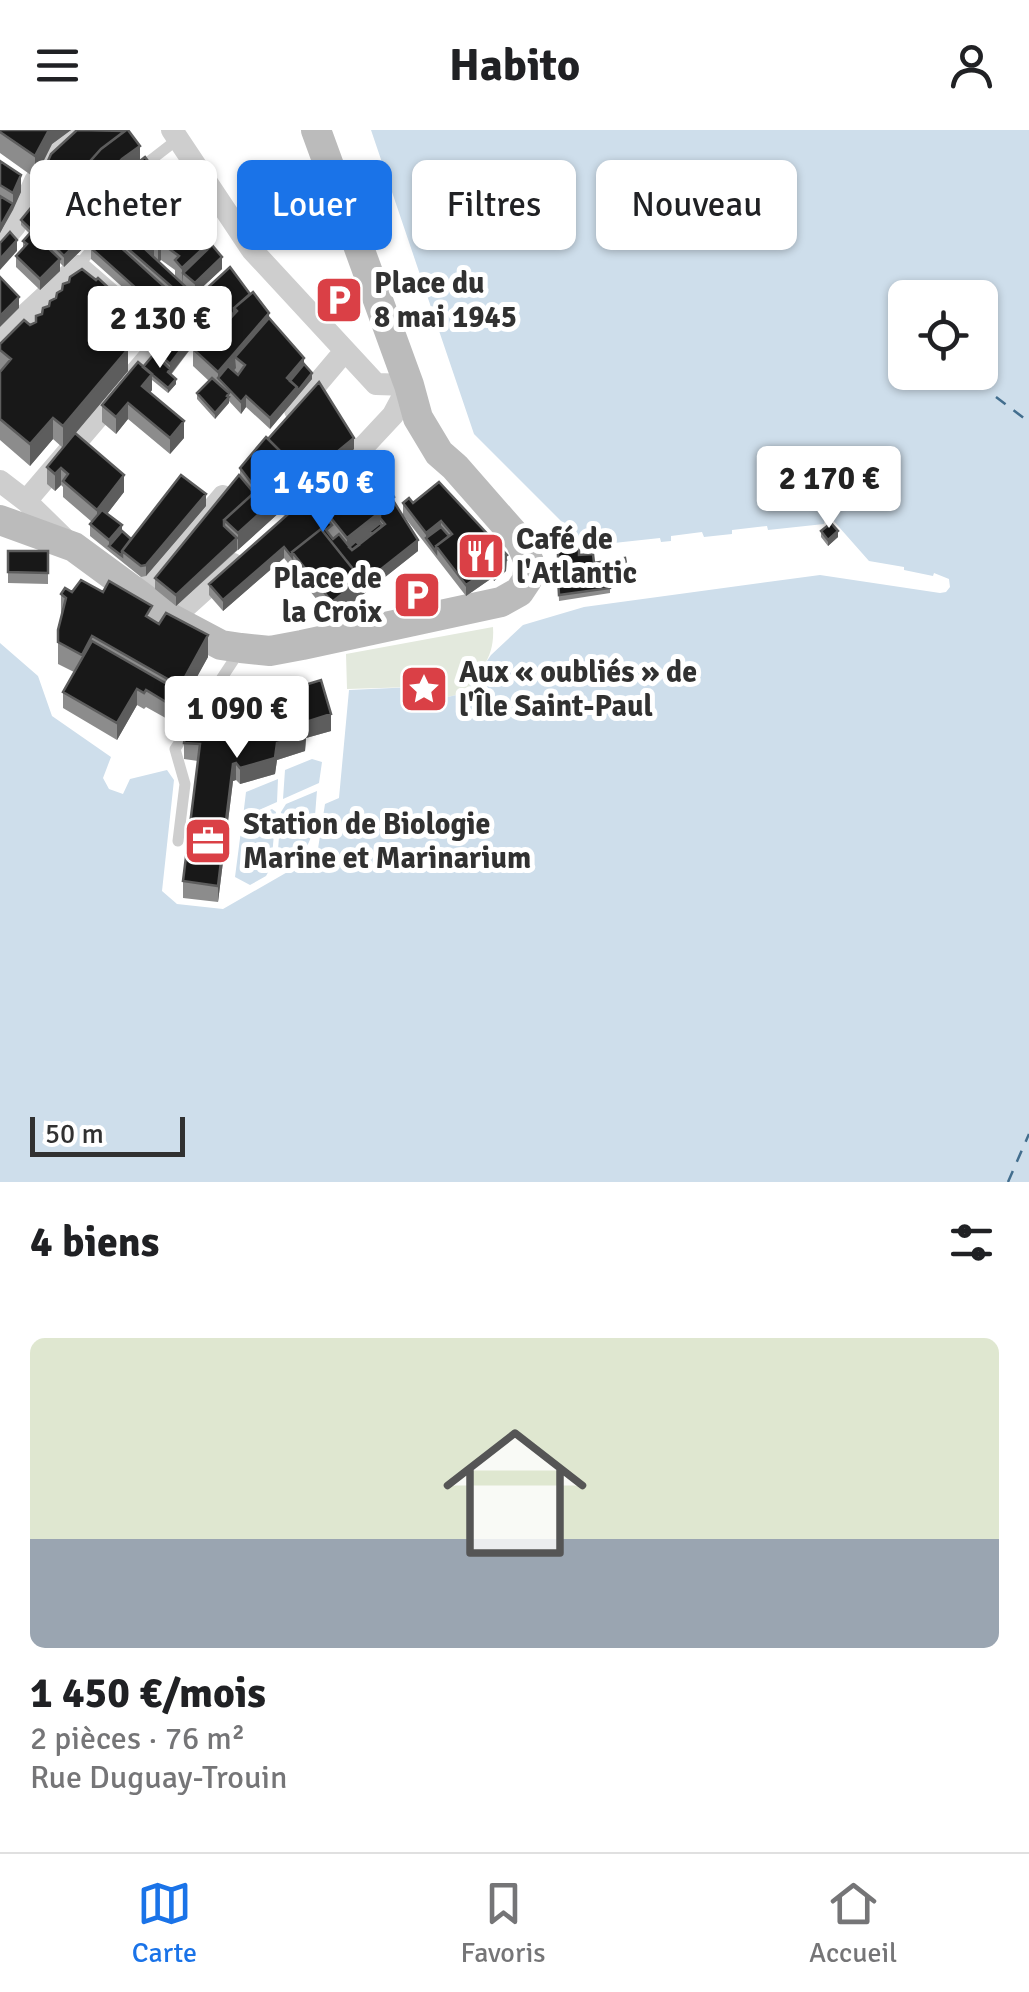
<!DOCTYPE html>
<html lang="fr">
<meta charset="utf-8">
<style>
body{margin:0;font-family:Signika,sans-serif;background:#f6f6f6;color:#202124;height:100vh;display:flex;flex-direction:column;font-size:38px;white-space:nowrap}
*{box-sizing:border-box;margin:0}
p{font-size:32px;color:#757577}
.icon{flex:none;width:55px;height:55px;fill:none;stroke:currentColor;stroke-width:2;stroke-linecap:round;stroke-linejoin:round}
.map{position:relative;height:1052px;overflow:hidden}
.details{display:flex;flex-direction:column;background:#fff;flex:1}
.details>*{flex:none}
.banner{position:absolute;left:30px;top:30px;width:970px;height:90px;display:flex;gap:20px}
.tools{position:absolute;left:888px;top:150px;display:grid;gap:20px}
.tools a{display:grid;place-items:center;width:110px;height:110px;border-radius:15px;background:#fff;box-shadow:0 2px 8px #0004;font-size:50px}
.scale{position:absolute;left:30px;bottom:25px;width:155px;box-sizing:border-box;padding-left:10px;border:5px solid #313131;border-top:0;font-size:28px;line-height:35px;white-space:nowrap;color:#313131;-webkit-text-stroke:8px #fff;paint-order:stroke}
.price{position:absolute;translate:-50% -85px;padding:0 22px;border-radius:10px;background:#fff;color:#222;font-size:32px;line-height:65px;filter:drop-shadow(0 2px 5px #0008)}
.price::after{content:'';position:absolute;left:50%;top:60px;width:30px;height:22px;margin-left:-15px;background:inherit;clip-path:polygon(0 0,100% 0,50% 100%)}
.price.current{background:#1a73e8;color:#fff}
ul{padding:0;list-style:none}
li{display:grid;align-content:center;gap:20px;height:530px;padding:0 30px}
li span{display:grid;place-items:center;height:310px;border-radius:15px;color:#555}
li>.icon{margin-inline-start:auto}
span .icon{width:180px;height:180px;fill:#fffc;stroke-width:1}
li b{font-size:42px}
h2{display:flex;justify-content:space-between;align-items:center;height:120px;padding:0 30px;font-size:42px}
.chip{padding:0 35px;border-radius:15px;background:#fff;box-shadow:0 2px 8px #0004;font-size:35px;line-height:90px}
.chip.current{background:#1a73e8;color:#fff}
header{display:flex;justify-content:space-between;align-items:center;height:130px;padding:0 30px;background:#fff;font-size:45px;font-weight:700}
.tab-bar{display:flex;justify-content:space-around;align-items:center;height:140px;border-top:2px solid #e0e0e0;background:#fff;font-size:28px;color:#757577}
.tab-bar a{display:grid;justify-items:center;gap:5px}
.tab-bar .current{color:#1a73e8}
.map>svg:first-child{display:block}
</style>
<header><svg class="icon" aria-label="menu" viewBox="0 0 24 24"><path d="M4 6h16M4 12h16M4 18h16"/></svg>Habito<svg class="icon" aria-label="person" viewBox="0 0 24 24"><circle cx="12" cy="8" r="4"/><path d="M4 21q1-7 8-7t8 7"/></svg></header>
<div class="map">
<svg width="1029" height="1052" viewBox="0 0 1029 1052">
<rect width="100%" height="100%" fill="#fff"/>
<path fill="#e3e9dd" d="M493,497C495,527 481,540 465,563L439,569L413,557L347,559L346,524Z"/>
<path fill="#cedeeb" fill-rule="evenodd" d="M371,0H1029V1052H0V513L38,546L52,586L111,627L103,648L109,659L123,664L130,649L167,640L174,650L162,761L177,774L223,779L317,725L325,674L339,668L349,560L414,557L439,569L465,563L491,525L523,495L584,477L820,445L940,463L946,462L950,457L949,449L934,443L933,446L904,440V437L869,431L831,388L825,389L824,394L768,400L767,396L732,400V404L704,407L702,402L671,406V411L661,412L660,408L586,416L474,304ZM905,168H980V242H905Z
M312,629L322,632L319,653L283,669L285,640Z
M278,649L277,672L243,687L246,662Z
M317,661C314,691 317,731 277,732L281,682L286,674Z
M272,679L276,682L271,737L266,746L250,755L235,747L242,693Z"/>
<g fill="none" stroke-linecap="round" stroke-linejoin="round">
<path stroke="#436e8e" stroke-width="2.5" stroke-dasharray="12 10" stroke-linecap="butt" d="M996,267L1029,292
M1008,1052L1029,1004"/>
<path stroke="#cecece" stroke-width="11" d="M138,40L178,9
M78,136L116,90L105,70L119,55
M178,711L185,654L175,619L239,522"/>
<path stroke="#cecece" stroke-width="22" d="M172,0L252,120L376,254L409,255L393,285L365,315L293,380
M0,114L15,96L35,51L66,6L74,0
M0,208L78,136L164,211
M295,280L344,222
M0,351L26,371L68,412
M26,371L173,199
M139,466L223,366
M172,489L233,434"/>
<path stroke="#bbb" stroke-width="30" d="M0,390L74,417L172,489L221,515L241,518L270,521L302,515L501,472L519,462L527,450L529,432L520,411L455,337L439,323L418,288L409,255L316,0"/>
</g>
<path fill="#8c8c8c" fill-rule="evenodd" d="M0,0H71L52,14L35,48L0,23Z
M0,31L21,62L0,103Z
M140,31L178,81L212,115L222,139L195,164L182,154L186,174L166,196L91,129V118L107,105L121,90V81L126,78L124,75L117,80L110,69V59L103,67L112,90L64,137L60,133V141L40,160L16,137V126L23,118V111L30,104L21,95V90H53L49,94L53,97L66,100L73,93L48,72V63L41,58V47ZM161,130L175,140V147L159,132Z
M230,137L304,234L312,249L270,299L246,277L241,284L229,271L215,289L197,269V263L209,251L193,236V219L205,215V207L227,197L228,191L222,183L207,197L171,245L176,254L168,263L152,250V260L150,263L184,308L170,324L128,289L116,304L102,292V275L143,237L154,224V219Z
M111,164L141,207L128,221V241L63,318L53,309L30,336L0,310V214L30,195Z
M75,303L124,362L107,384L122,401L131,409L206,376L146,446L141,447L90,406V394L92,392L63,367V357L61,355L55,361L47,354V337Z
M268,309L354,319L303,361L176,476L155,459V448L240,346V338Z
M366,340L394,372L418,421L332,489L284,428L223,481L209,465V454Z
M403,373H413L507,425L506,441L494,451L492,448L466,466L403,385Z
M821,401L838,407L828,416L821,407Z
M547,406L594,433L628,446V452L610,454V463L559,471L558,446L564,445L563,433L558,434V421L547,412Z
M8,421H48V454L8,453Z
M72,462L152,490L208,527L171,591L146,577L144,579L137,575L117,610L63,578V562L74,542L58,534V500L61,486V464Z
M227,579L331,601L306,608L305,621L277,630L275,644L240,654L236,650L233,651L218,772L183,768V751L198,631L184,629V613Z"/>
<path fill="#5d5d5d" d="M49,0H71L52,14L35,48V26Z
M140,16V32L122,46L99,70L79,98V82L96,58L122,29Z
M21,45V62L13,80V63Z
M124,63V75L117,80V68Z
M13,74V80L0,103V97Z
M112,79V90L64,137V126Z
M155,91V103L141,112V101Z
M17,110V121L0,140V129Z
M212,110V126L183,143L182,155V138Z
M154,111V127L146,137V123L139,130V119Z
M161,113V130L158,132V116Z
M222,127V139L195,164V153Z
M60,129V141L40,160V149Z
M186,157V174L180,181V164Z
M19,167V178L0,197V186Z
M179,170V181L166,196V185Z
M222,171V183L207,197L170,245V234L207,185Z
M269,183V200L235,227L236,238L223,253L218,248V242Z
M141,185V207L128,221V241L63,318V296L119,211Z
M304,228V239L290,256L287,248Z
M312,243V249L270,299V288L297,257Z
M152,244V260L142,273V256Z
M176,249V254L168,263V258Z
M229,263V273L215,289V283Z
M246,266V277L241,284V272Z
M128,273V289L116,304V287Z
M53,288V309L30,336V314Z
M184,291V308L170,324V308Z
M354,308V319L303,361V350Z
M61,338V355L55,361V344Z
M303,344V361L238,420V403Z
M124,345V362L97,397V380Z
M353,356V367L329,386L335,371Z
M206,364V376L146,446V435Z
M394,367V383L380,388V399L370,401V406L349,422L347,419V408Z
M441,391V402L426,408V403Z
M122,395V407L109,416V421V410Z
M838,401V407L828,416V410Z
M237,408V420L176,476V465Z
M418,410V421L332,489V472L361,449Z
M284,417V428L223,481V470Z
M507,425L506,441L494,451V440Z
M492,437V448L466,466V455Z
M208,505V527L180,578V556Z
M137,559V575L117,610V593Z
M179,561V578L171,591V575Z
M331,584V601L306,608L305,621L277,630L275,644L240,654V638L306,592Z
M236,633V650L233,651L218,772V756L233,634Z"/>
<path fill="#181818" stroke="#5d5d5d" stroke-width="2.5" d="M0,0H49L35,26L0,2Z
M77,0L125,1L101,19L60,65V71L48,60L53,54L41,47L51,24Z
M126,0H128L140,16L122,29L96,58L99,61L79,82L60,65L101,19Z
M145,27L171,62L167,65L178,81L159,97L155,91L141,101L147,107L139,114L123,99L129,92L121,81L131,74L124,63L117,68L110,58L118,48Z
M0,31L21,45L13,63L0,55Z
M101,65L112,79L64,126L44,106L55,94L59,97L61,95L66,100Z
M0,66L13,74L0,97Z
M38,69L53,84L47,91L53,97L44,106V112L21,90Z
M181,79L212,110L182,138L175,130L179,126L161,113L158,116L154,111L146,120L186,157L180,164L111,104L120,96L139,114Z
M123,89L127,95L123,99L120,96L111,104V109L107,105L111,97Z
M10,102L17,110L0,129V113Z
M31,102L60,129L40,149L16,126L27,114L23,111Z
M106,104L179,170L166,185L91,118Z
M212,115L222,127L195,153L183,143Z
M230,137L250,164L234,178V184L233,185L222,171L207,185L170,234L154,219L193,171Z
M82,139L96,150L98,148L111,160L109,162L141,185L119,211L128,219L63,296L53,288L30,314L0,289V242L11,229L0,220V214L24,190L30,195L36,192V186L42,184L43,178L49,176L50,171L56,168L57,163L62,160L63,154L69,152L70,147Z
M0,147L19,167L0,186Z
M253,162L269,183L218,242L193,219L200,211L209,219L213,215L205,207L221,191L228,198L230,195L227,192L237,181L234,178Z
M269,188L304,228L287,248L297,257L270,288L246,266L241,272L218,248L228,236L238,245L245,235L235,227Z
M154,224L170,239L168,242L176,249L168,258L143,237Z
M138,232L152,244L142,256L184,291L170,308L128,273L116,287L102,275Z
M304,234L312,243L297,262V257L290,251Z
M212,248L229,263L227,266L229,267L215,283L197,263Z
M319,252L354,308L303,350V344L268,309Z
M75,303L124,345L97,380L63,351L68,344L61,338L55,344L47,337Z
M266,307L303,344L238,403L224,390L257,360L240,338Z
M362,325L366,330L360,334L365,340L353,350V356L335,371L338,374L327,383V389L332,395L326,400L333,409L339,404L352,420L385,394L380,388V384L394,372L418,410L361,455V449L321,399L292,422V427L284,417L223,470L209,454L304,370L354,327L356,330Z
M368,338L371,343L377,339L394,367L378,380L380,382L347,408L327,383L358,356L353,350Z
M181,345L206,364L146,435L141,436L122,421Z
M239,345L254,363L224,390V396L237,408L176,465L155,448Z
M439,352L507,425L504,427L506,430L494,440L492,437L466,455L436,416L452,404L441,391L426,403L403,373L409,368L413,373Z
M102,380L122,395L109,410L90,394Z
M380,393L382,396L372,404L370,401Z
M831,393L838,401L828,410L821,401Z
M441,397L449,406L436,416V422L426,408Z
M557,397L579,420V425L593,424L594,433L625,428L628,446L610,449V458L559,465L558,446L564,445L563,427L558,428V415L547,406Z
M321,399L361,449L332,472L292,422Z
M122,401L131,409L122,421V426L109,416Z
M356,411L359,415L352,420L349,417Z
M8,421H48V443L8,442Z
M81,450L103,462L109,451L152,476L146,486L159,494L166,483L208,505L180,556L92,506L82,525L58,512V500L66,468L61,464L65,458L72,462Z
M92,511L179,561L171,575L146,560L144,563L137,559L117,593L63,562Z
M321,550L331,584L306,592L305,604L277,613L275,628L240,638L236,633L233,634L218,756L183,751L200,614L184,613L187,592L191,581L198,573L222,564L227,579Z"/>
<defs>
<g id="parking-square" transform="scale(2.5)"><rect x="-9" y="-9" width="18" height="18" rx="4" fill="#da4046" stroke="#fff"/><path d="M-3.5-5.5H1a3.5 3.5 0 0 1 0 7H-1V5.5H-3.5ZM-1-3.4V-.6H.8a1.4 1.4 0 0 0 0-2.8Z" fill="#fff"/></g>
<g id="restaurant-square" transform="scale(2.5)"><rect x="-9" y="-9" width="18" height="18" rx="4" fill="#da4046" stroke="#fff"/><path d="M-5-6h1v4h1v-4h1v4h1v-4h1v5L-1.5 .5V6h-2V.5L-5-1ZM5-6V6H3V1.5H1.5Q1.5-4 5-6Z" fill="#fff"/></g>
<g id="sight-square" transform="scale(2.5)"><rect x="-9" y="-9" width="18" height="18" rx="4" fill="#da4046" stroke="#fff"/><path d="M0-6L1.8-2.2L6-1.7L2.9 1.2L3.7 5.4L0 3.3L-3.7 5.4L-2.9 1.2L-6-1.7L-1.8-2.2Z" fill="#fff"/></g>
<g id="office-square" transform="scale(2.5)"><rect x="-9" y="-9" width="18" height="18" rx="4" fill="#da4046" stroke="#fff"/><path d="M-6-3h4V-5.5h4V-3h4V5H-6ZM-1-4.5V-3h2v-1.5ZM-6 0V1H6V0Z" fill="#fff"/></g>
</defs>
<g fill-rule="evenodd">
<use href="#parking-square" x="339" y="170"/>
<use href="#restaurant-square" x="481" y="426"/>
<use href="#parking-square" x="417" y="465"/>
<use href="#sight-square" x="424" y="559"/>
<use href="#office-square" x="208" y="711"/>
</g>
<g text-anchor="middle" stroke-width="10" stroke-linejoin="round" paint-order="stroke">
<g font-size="30" font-weight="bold" fill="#313131" stroke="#fff" text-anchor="start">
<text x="374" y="163">Place du<tspan x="374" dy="34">8 mai 1945</tspan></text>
<text x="516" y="419">Café de<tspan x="516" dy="34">l'Atlantic</tspan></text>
<text x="382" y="458" text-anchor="end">Place de<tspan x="382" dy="34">la Croix</tspan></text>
<text x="459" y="552">Aux « oubliés » de<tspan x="459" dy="34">l'Île Saint-Paul</tspan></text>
<text x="243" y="704">Station de Biologie<tspan x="243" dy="34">Marine et Marinarium</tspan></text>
</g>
</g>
</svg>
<div class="tools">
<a><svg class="icon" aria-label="locate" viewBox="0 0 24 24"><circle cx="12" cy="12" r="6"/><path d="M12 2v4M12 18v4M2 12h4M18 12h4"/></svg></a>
</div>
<div class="scale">50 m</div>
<b class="price" style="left:160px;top:241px">2 130 €</b>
<b class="price" style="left:829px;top:401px">2 170 €</b>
<b class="price current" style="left:323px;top:405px">1 450 €</b>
<b class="price" style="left:237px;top:631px">1 090 €</b>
<div class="banner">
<a class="chip">Acheter</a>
<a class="chip current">Louer</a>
<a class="chip">Filtres</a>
<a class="chip">Nouveau</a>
</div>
</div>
<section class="details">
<h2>4 biens<svg class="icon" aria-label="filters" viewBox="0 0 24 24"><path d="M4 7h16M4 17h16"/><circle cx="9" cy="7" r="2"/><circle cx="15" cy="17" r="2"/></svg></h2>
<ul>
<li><span style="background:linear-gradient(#dfe7d0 65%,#9aa5b1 0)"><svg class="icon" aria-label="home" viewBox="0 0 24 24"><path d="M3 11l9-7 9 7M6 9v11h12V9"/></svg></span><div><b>1 450 €/mois</b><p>2 pièces · 76 m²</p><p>Rue Duguay-Trouin</p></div></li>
</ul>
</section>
<nav class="tab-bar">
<a class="current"><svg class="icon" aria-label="map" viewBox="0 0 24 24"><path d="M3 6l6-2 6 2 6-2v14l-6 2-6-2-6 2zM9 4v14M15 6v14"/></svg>Carte</a>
<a><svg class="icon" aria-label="saved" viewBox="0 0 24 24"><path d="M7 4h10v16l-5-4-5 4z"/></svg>Favoris</a>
<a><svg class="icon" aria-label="home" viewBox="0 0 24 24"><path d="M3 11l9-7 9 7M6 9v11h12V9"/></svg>Accueil</a>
</nav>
